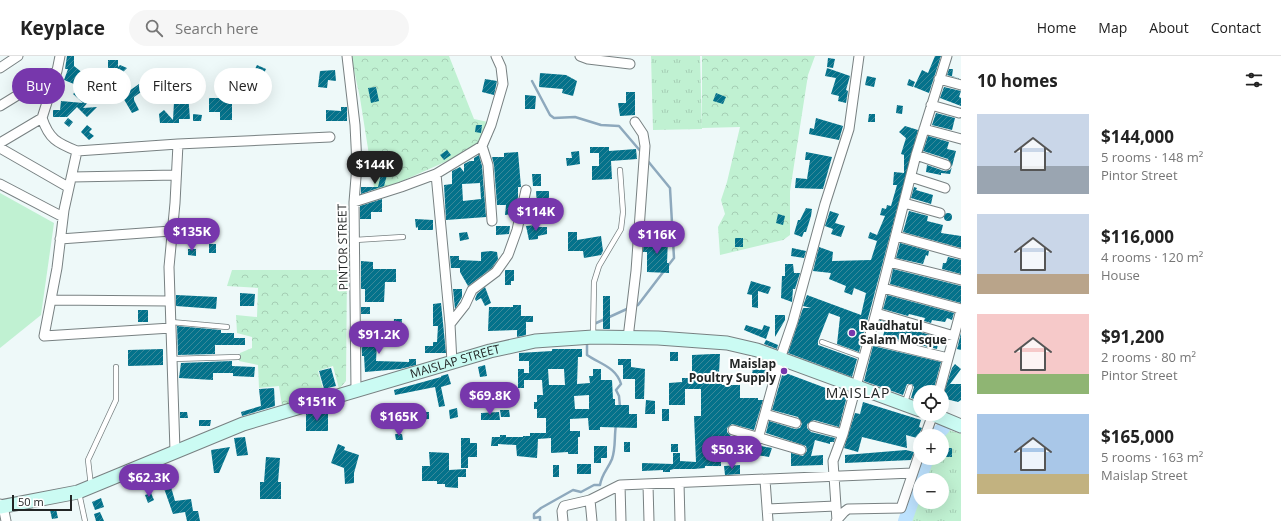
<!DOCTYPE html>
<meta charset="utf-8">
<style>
body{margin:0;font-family:"Open Sans",sans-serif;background:#f6f6f6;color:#222;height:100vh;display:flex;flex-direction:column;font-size:15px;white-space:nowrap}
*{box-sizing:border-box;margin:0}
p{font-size:13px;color:#767676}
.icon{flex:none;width:22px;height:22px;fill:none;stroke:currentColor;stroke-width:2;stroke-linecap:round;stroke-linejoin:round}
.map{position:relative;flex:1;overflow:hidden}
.side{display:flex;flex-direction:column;background:#fff;width:320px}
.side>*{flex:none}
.hud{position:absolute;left:12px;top:12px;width:380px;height:36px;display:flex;gap:8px}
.fabs{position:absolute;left:913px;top:329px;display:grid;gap:8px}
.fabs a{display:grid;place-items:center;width:36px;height:36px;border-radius:50%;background:#fff;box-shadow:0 4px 16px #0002;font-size:20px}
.scale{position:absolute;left:12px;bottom:10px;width:60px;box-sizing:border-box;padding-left:4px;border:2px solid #222525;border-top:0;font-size:11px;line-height:14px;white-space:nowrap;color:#222525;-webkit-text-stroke:3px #fff;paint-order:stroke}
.price{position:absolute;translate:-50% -34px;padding:0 9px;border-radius:14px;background:#7737ac;color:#fff;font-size:13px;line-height:26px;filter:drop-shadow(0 1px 2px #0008)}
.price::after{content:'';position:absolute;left:50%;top:24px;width:12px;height:9px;margin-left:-6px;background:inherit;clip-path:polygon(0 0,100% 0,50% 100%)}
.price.active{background:#222;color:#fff}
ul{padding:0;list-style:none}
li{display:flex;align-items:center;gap:12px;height:100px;padding:0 16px}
li span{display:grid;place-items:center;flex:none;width:112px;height:80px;border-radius:0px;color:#555}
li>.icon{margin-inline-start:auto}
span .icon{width:48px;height:48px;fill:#fffc;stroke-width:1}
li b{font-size:17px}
h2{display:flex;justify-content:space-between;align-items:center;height:48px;padding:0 16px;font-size:17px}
.tag{padding:0 14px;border-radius:18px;background:#fff;box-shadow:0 4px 16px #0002;font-size:14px;line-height:36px}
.tag.active{background:#7737ac;color:#fff}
header{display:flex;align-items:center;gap:24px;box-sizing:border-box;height:56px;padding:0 20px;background:#fff;border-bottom:1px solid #e0e0e0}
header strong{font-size:19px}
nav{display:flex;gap:22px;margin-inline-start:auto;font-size:14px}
.search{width:280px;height:36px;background:#f6f6f6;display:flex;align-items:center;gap:10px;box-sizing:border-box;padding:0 14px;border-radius:22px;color:#767676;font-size:15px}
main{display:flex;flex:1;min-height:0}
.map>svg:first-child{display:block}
</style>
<header>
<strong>Keyplace</strong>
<div class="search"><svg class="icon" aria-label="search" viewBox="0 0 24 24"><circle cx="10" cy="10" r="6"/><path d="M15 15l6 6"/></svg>Search here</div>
<nav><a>Home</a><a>Map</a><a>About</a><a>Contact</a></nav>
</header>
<main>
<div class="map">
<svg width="961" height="465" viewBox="0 0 961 465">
<defs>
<pattern id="grass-tufts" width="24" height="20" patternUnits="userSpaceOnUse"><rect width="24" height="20" fill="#c0f1d2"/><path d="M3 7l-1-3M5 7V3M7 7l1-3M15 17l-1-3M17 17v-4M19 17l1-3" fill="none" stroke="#a5ceb4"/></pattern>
<pattern id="forest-crowns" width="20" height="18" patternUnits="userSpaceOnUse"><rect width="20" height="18" fill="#c0f1d2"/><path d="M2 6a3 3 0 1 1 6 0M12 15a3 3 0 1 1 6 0" fill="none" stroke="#a5ceb4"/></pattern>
<pattern id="building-hatch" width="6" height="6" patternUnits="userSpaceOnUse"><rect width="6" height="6" fill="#04728b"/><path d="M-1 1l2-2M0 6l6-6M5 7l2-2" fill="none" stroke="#3c899a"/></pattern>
</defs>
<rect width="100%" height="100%" fill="#eef9f9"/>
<path fill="url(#grass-tufts)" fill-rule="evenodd" d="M651,0H700L702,73L653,74Z
M946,373L961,378V465H903L911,450L925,402H942V380H940ZM920,424H942V446H920Z"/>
<path fill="url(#forest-crowns)" d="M351,0H449L474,63L488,66L481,90L375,137L360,42Z
M702,0H815L808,19L790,135V179L783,184L720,199L718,171L725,158L721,144L727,126L740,71L702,72Z
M232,214H347L346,325L339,333L333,310L318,315L323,333L321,338L282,350L279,330L259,332L258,309L239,305L240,297L252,292V281L237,277L236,259L257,261L258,232L227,230Z"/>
<path fill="#c0f1d2" d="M0,137L54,167L41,259L0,292Z"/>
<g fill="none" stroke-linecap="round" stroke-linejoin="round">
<path stroke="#8ea9bd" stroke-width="2.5" d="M532,25L550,59L554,62L575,61L601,69L619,70L642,97
M647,104L670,132L674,202L667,211
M634,250L638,249L664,215
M594,268L629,252
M587,285V299C600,308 616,311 621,328L616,334L619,340L620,351
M540,465V461L534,462V458L541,452L573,434L581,436L594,429H600C602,417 608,413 612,403C616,392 614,380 616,369"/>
<path stroke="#bde2fe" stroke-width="14" d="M935,380L943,372
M905,465L927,402"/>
</g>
<path fill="url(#building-hatch)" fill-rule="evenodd" d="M67,0H74V10L84,18L74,28L64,24L68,13H65Z
M935,0H941L929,37L914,31L922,14L928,17Z
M828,2L835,3L833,12L827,11Z
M108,4H118V11L120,9L127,12L115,24L110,20L118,12H108Z
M257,9L266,13L263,19L254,15Z
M827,12L850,20L846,34L848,35L846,47L838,45L839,40L831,38L836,22L825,20Z
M159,13L170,19L176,14L178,16L171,26L158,37L153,32L164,23L156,20Z
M949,13H953L952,20L961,23L947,19Z
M335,14L336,25L328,24L327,32L318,31L320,15Z
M228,16H238V25H228Z
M540,17L566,19L577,25L573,40L562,37L563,33L539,31Z
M867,20L876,22L874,31L865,29Z
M485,23L497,25L494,39L482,36Z
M909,23L915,26L913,31L907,29Z
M84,28L95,38L83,52L97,51L87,61L77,51L67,61H53V54H60L61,45L83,47L73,38Z
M139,28L144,34L134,41V44L139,54L132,57L122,40Z
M182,28H191V38H188L190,63H179V67H160L159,58L164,54L173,64L174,46H180Z
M376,31L379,45L371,47L368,32Z
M944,31L961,35L959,41L961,42V50L940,42Z
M223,32H230L229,48H232V64H220V56H209V42H222Z
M626,36H635V59L620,60L618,47H626Z
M716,37L726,41L723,48L713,45Z
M525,39L536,40L535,53H525Z
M897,49L903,50L902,58L896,57Z
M341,51H347V65H326V54L341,55Z
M936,57L955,62L952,74L932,69Z
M193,58L202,59L201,65H193Z
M869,58H875V66H868Z
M68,62L73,66L69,71L64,67Z
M816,62L843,70L839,84L809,78L810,72L814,73Z
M87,69L92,73L89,76L94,80L89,84L81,76Z
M476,69H482L481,77L475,76Z
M905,70L918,74L859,296L837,288L840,261L829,257L818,285V289L857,303L852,321L788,297L803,252H811L803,250L807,239L861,259L866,237L854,232L852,239L844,236L846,230L829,223L831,217L813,215L819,191L833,196L832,205L871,204L877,185L868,182L870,176L877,179L885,160L880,159L882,152L886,153L887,149L891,150L897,129H893L894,116L904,117V99L901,98L906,82L899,76Z
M928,80L949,86L947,93L956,95L950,118L941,117V119L926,116L927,109L944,115L950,114L952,111L948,103L923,95Z
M590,91H609V95L636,93L637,103L611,105L612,123L592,124V110H599V97H590Z
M447,94L451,99L444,104L440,99Z
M579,95L580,108L567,110L566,102H572L571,96Z
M518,96L521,131H518V141L514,158L505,159L506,149H497L494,109L492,101H504V97Z
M806,96L832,101L823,133L795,132L796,122L807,123L810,104H805Z
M479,99L482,110L486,161L446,164L444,129L452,128V115L460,111L464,116V108L470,105H474V102ZM480,127L481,143L463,145L462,128Z
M381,118L387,119L384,130L361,138V131H378Z
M532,118H541V130H533Z
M914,131L917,132L916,134L933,139L931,148L911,142Z
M536,135H549V149H537Z
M382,143V156H371V163H360V150Z
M806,152L812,153L811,160L806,176H804L802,181L794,178L798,164H800Z
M830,155L839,158L835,167L845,170L841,181L831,178L833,173L825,170Z
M909,155L928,160L927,165L943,169L941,177L961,180V192L903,176Z
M944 161a4 4 0 1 1 8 0a4 4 0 1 1-8 0Z
M778,158L785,160L783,169L776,167Z
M415,163L433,164V174H418V171L416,172Z
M537,169V171H547V178L538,180V183L529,184L526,170Z
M496,170H510L509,178L496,179Z
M467,176L469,183L460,185L459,177Z
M568,176H577V184L601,180L603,195L601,199L584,202L583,195H568Z
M644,182L668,183L667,207H669V217L647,216V196H643Z
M735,182H743V191H735Z
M900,187L929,195L928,200L926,199L923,208L896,202Z
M209,188H216V197H209Z
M792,192L806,195L804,202L791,200Z
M188,193H196V200L188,199Z
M491,195L497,196L498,203L492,212L468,230L460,216V212H451L450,200H459V204L481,205V196Z
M948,201L961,204V218L942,213L943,207H946Z
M361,205L373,206V213H396V226H385L384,246H365V233H361Z
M785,208H793L794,217H800L795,233H793L792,246L781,242L782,220H785Z
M893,213L961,230V247L890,228Z
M505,214H514V225H511V229H505Z
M751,225L771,231L768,238L758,235V252L752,251V239L747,238Z
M485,231L491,247L485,250L481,242L476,245L475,243L477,238Z
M453,233H462V241L455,253Z
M240,237L255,238L254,250H240Z
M176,239L217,241L216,253L176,250Z
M887,239L954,257L952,264L947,262L945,266L932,264L931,267L924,265L925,262L909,258L908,260L883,253Z
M603,240H610V273H603Z
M441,247L446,297H425V290H433V286H437L438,270H433V248Z
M513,249H521V260H533V266H526V279L517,281V274L488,275L489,251H513Z
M361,251H370V258H361Z
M138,254H148V266H138Z
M775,259H785V264L775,281Z
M394,263H402L401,275H393Z
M880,264L947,284L945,290L938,288L937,293L883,280L885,273L878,271Z
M746,269L762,274L764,269L770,271L766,283L744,274Z
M177,270L221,274V277H234V282H245V289H215V298L178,299Z
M361,276L382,277V289H377L376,305L409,306V303H416V309L400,313L365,316L364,300H362Z
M961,277V294L957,293Z
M766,284L778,289L777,293L764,288Z
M873,290L941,306L933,336H920V345L911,342L914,331L912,328H907L903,339L864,325Z
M163,293V309L128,310V294Z
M552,293H582V301H578L577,328L590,327L589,320H593V313H601V324H612L613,343H615V349H629V358H637V372L600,371V374H589L588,362L570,363V375H580V381H578V398H568V396L551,397V382L538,383L537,402L517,400L516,389L498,388V390H491L492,381H500V379H506V381H523V380H530V377H546V362H537V353H534V346H537V339H543L542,324H524V332H518V313H524V317H529V305H519V297L552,295ZM548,313H564L565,329H549ZM589,339V353H575L574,340Z
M670,296H678V305H670Z
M713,298H720L719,317H722V329H740V342H758V344H763L754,374L732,368L727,372V376L731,380L756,389L772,392L769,401L745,397L721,389V410H705V412L694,413H674L670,414V416H663V414L642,415V407L673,408V397H680V405L696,406L694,360H701V333H685V349H669V327L682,326V322H692V299Z
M618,303H631V311L645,313L644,343H635V323H623V309H618Z
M232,305V310L255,311L254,321L233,320V317H213V324L179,322L181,307Z
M754,306L772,311L767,327L758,325L759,320L752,318Z
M955,308L961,313L950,328H961V344L958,346L942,342L952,312Z
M485,309L487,320L480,321L478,311Z
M331,312L336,330L324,333L319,315Z
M783,316L847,340L839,371L814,364L807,368V372L811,376L835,382L834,386H830V388L815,384L811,400L823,399V409L791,410V397L803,400L807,395L806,390L766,377L769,365L795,373L800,372L802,368L798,361L772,354Z
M448,318L451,328L441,331L445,350L439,351L435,331L395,339L394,334L441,321V320Z
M274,332L275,350L242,360L241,356L261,350L259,333Z
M646,344L655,345V358H645Z
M863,346L921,364L919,371L922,372L917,382L906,379L907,392L862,381L858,396L844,392L855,357L860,358Z
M412,348L413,356H429V363L405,364V349Z
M457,352L458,361L450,363L449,354Z
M662,353H669V365H662Z
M500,354H509L510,361H501Z
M180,356H187L188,362H180Z
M499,356L500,364H481V357Z
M306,358H328V375H306Z
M199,364H211L210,370H199Z
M395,378H402L403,384H396Z
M245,381L248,399L237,400L234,382Z
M461,382H470V387H477V401H468V412H461Z
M624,386H630V396H624Z
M338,388L345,391L344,394L359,399L354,417V427L345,428L344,412L331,407Z
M671,388H678V396H671Z
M594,390H607V402H601V407H594Z
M230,391L219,417H214L211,394Z
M942,392H952V401H942Z
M906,394L914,396L911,404L845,407V399Z
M429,396L449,397V414L466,413V421H458V432L445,431V428H437V425H422V410H430Z
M266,401L280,402L278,426H281V443H260V426H264Z
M577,408H591V418H577Z
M553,409H559V421H553Z
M740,409V418L725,419L724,410Z
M165,410L175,445L191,443L193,455H198L200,465H187L185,456L173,458L160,421H158L155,413Z
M151,437L154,444L148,447L145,439Z
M101,442L104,451L95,454L92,446Z
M56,453L58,462L52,463L50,454Z
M100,456L104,465H96L94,458Z"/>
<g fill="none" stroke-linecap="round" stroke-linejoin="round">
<g stroke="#788182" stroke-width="6">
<path id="service" d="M355,184L403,181
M171,266L227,271
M593,280L594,226L599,210L621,173L623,156L620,114
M822,286L863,301
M173,303L238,301
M905,346L910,331
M91,430L88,404L116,344V311
M79,437L85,465"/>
</g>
<g stroke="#788182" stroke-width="11">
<path id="minor" d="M60,0L57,15L42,62C49,83 57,87 77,95L178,88L330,81
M347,0L355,69L357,109L354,146L356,335
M580,0L588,3L630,8
M0,12L18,0
M939,23L961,29
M931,49L959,57
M0,50L57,15
M924,73L961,83
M0,87L42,62
M482,90L488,109L492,165
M0,92L68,131
M77,95L64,154L57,212L44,280L171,272
M916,99L946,109
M436,118L450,268
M72,121L176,119
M911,121L945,132
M0,128L63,161
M354,146L401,131L436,118L482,90L491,69L503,28L501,11L496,0
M904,147L940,157
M896,180L961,198
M60,183L171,175
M889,206L961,224
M883,232L961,253
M51,244L169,245
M876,257L954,280
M628,282L636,215L645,90L643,78L635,66
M869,283L948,302
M452,307L450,268L465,249L472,234L496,216L508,199L517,174L526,134
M939,336L961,254
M765,358L796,367
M813,370L843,378
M733,374L801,394
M925,380L933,358
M758,383L780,303L793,265L825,148L849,73L859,0
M175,395L169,211L175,147L178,88
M765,424L768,465
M679,427L680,465
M620,429L621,465
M648,429L649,465
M590,444L592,465
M0,448L3,450L6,465
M767,453L836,450
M563,465L562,455L564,450L590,444L620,429L913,417
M836,465L844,456L848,453L901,452L920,396
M837,465L833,405L843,378L876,257L916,99L947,0"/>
</g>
<g stroke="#788182" stroke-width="15">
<g id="secondary">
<path d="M932,358L961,370"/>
<path id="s1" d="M0,451L78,436L243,368L490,295L535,285L593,281L658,282L727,287L757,294L920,354"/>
</g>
</g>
<use href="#service" stroke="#fff" stroke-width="4.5"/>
<use href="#minor" stroke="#fff" stroke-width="9"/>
<use href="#secondary" stroke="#cbfbf3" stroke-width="13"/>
</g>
<g fill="#7737ac" stroke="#fff" stroke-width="1.5">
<circle cx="852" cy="277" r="4"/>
<circle cx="784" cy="315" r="4"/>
</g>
<g text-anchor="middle" stroke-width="4" stroke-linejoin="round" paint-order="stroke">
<g font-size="12" fill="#222525" stroke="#fff">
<text transform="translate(343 191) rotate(-91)" y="4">PINTOR STREET</text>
<text dy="4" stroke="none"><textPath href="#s1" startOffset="479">MAISLAP STREET</textPath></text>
</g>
<g font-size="12" font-weight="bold" fill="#222525" stroke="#fff" text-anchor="start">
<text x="860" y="274">Raudhatul<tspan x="860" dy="14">Salam Mosque</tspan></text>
<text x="776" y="312" text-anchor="end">Maislap<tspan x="776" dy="14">Poultry Supply</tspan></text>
</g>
<g font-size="14" letter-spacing="1" fill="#222525" stroke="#fff">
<text x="858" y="342">MAISLAP</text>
</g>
</g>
</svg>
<div class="fabs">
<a><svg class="icon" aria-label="locate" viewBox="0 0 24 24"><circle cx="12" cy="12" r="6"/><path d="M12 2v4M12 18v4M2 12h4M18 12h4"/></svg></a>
<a>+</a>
<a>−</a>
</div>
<div class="scale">50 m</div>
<b class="price active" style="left:375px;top:129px">$144K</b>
<b class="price" style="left:536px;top:176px">$114K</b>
<b class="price" style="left:192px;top:196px">$135K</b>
<b class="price" style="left:657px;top:199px">$116K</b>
<b class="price" style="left:379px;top:299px">$91.2K</b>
<b class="price" style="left:490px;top:360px">$69.8K</b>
<b class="price" style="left:317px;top:366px">$151K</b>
<b class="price" style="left:399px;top:381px">$165K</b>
<b class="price" style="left:732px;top:414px">$50.3K</b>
<b class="price" style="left:149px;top:442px">$62.3K</b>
<div class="hud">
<a class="tag active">Buy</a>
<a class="tag">Rent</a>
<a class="tag">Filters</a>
<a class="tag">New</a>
</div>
</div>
<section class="side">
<h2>10 homes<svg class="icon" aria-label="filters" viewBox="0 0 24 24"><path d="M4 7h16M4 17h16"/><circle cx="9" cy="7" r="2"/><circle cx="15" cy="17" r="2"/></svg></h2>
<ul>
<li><span style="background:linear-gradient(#c9d6e8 65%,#9aa5b1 0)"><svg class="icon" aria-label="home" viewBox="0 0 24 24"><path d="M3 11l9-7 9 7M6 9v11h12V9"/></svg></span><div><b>$144,000</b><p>5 rooms · 148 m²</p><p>Pintor Street</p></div></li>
<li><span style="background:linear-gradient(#c9d6e8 75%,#b9a48a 0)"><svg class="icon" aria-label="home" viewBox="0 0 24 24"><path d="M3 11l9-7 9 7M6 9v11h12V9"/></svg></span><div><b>$116,000</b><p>4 rooms · 120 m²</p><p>House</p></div></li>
<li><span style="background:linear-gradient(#f6c9c9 75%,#8fb573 0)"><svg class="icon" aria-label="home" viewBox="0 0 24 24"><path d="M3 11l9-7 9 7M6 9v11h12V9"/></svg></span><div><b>$91,200</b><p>2 rooms · 80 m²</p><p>Pintor Street</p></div></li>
<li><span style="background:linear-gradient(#a9c7e8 75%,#c2b280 0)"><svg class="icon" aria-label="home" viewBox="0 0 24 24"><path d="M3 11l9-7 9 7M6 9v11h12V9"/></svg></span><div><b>$165,000</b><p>5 rooms · 163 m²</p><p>Maislap Street</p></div></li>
</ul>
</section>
</main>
